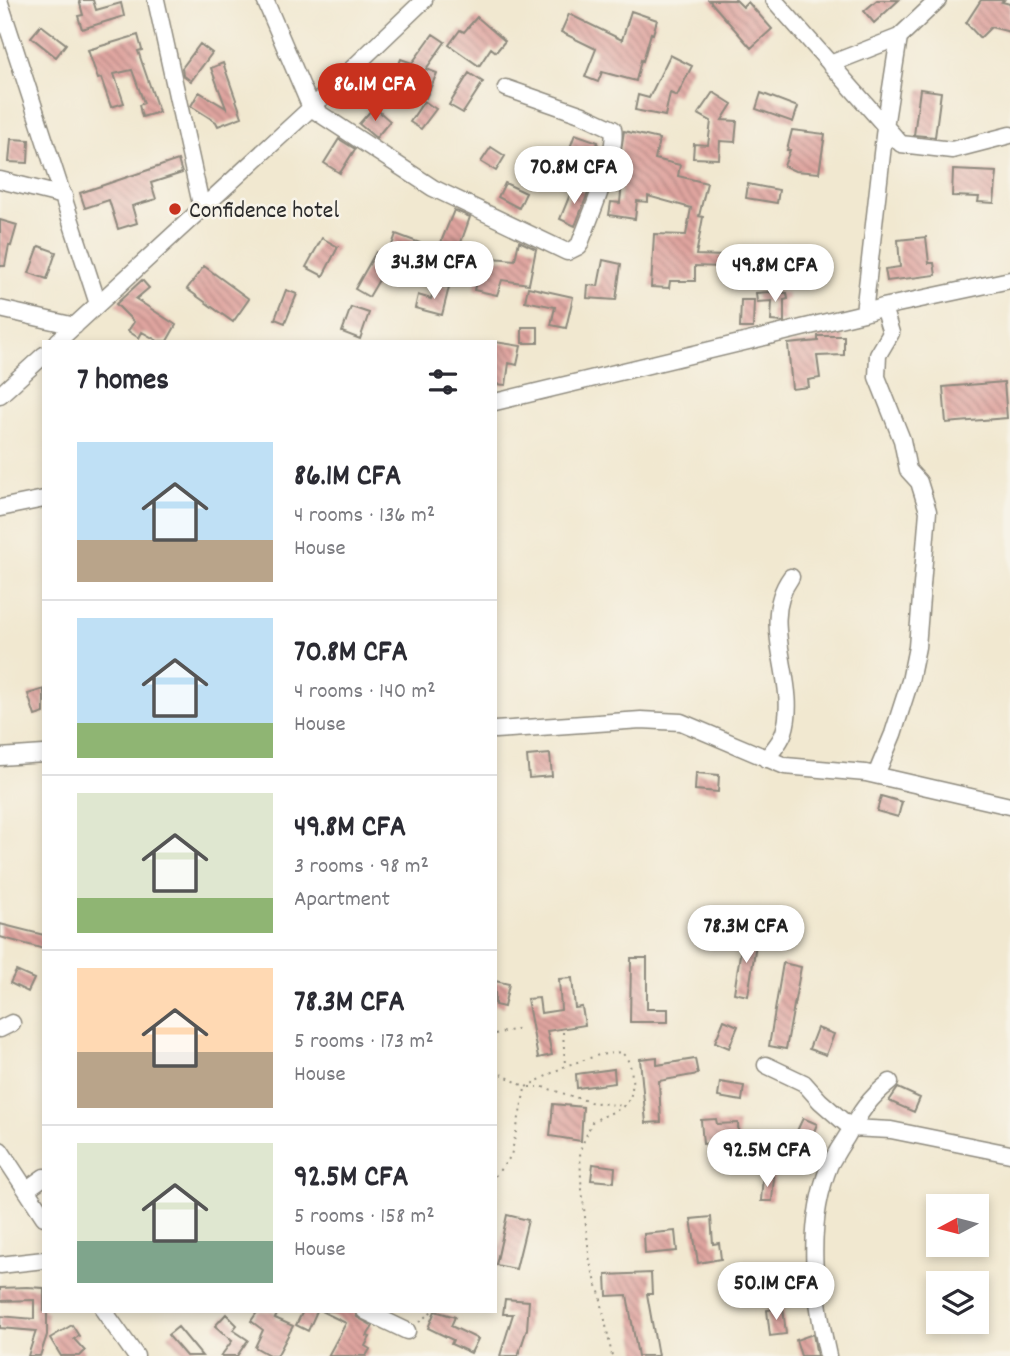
<!DOCTYPE html>
<meta charset="utf-8">
<style>
body{margin:0;font-family:Dekko,sans-serif;background:#f2f2f3;color:#2b2b33;height:100vh;display:flex;flex-direction:column;font-size:26px;white-space:nowrap}
*{box-sizing:border-box;margin:0}
p{font-size:23px;color:#7c7c81}
.icon{flex:none;width:38px;height:38px;fill:none;stroke:currentColor;stroke-width:2;stroke-linecap:round;stroke-linejoin:round}
.map{position:relative;flex:1;overflow:hidden}
.side{position:absolute;left:42px;top:340px;width:455px;height:973px;display:flex;flex-direction:column;background:#fff;border-radius:0px;box-shadow:0 4px 10px #0003}
.side>*{flex:none}
.needle{width:46px;rotate:263deg}
.controls{position:absolute;left:926px;top:1194px;display:grid;gap:14px}
.controls a{display:grid;place-items:center;width:63px;height:63px;border-radius:0px;background:#fff;box-shadow:0 4px 10px #0003;font-size:35px}
.price{position:absolute;translate:-50% -60px;padding:0 16px;border-radius:24px;background:#fff;color:#222;font-size:23px;line-height:46px;filter:drop-shadow(0 2px 4px #0008)}
.price::after{content:'';position:absolute;left:50%;top:42px;width:21px;height:16px;margin-left:-10px;background:inherit;clip-path:polygon(0 0,100% 0,50% 100%)}
.price.current{background:#c8321e;color:#fff}
ul{padding:0;list-style:none}
li{display:flex;align-items:center;gap:21px;height:175px;padding:0 35px}
li+li{border-top:2px solid #e1e1e2}
li span{display:grid;place-items:center;flex:none;width:196px;height:140px;border-radius:0px;color:#555}
li>.icon{margin-inline-start:auto}
span .icon{width:84px;height:84px;fill:#fffc;stroke-width:1}
li b{font-size:30px}
h2{display:flex;justify-content:space-between;align-items:center;height:84px;padding:0 35px;font-size:30px}
.map>svg:first-child{display:block}
</style>
<div class="map">
<svg width="1010" height="1356" viewBox="0 0 1010 1356">
<defs>
<pattern id="building-back-hatch" width="6" height="6" patternUnits="userSpaceOnUse" patternTransform="scale(1.75)"><rect width="6" height="6" fill="#dfa49f"/><path d="M-1 5l2 2M0 0l6 6M5-1l2 2" fill="none" stroke="#b58682"/></pattern>
</defs>
<rect width="100%" height="100%" fill="#f7f3e8"/>
<filter id="ink" filterUnits="userSpaceOnUse"><feTurbulence type="fractalNoise" baseFrequency=".0143" numOctaves="2"/><feDisplacementMap in="SourceGraphic" scale="14" xChannelSelector="R" yChannelSelector="G"/><feConvolveMatrix kernelMatrix="1 2 1 2 8 2 1 2 1" color-interpolation-filters="sRGB"/></filter>
<filter id="wash" filterUnits="userSpaceOnUse"><feTurbulence type="fractalNoise" baseFrequency=".00686" numOctaves="4" result="noise"/><feDisplacementMap in="SourceGraphic" scale="28" xChannelSelector="R" yChannelSelector="G"/><feGaussianBlur stdDeviation="1.57" result="paint"/><feColorMatrix in="noise" values="0 0 0 0 0 0 0 0 0 0 0 0 0 0 0 0 0 1.4 0 .05"/><feComposite in="paint" operator="in"/></filter>
<g filter="url(#wash)">
<rect width="100%" height="100%" fill="#f1e8d0"/>
<g id="blocks">
<path fill="url(#building-back-hatch)" d="M79,0H93L96,10L121,3L124,16L82,29L78,16L83,15Z
M709,0H736L743,7L748,2L772,29L751,48Z
M877,0H899L874,23L864,11Z
M981,0H1004L1002,2L1010,4V32L991,27L980,38L966,23Z
M631,11L657,20L653,34L651,33L643,61L641,60L636,81L602,72L598,82L585,77L596,49L561,32L569,14L622,40Z
M477,17L505,41L496,52L491,48L479,66L449,45L460,30L464,32Z
M41,25L66,44L56,57L31,37Z
M433,34L445,42L426,69L437,73L426,98L391,83L401,59L412,63Z
M138,35L142,50L138,51L159,112L142,117L139,105L144,103L132,70L114,74L124,103L111,107L101,78L98,79L88,50Z
M200,44L212,53L191,81L183,75L182,68Z
M670,55L692,66L677,96L670,93L665,116L635,110L638,95L649,98Z
M223,63L242,117L218,126L216,122L191,106L199,92L226,108L211,68Z
M469,73L483,82L463,113L449,105Z
M920,89L941,92L935,137L914,135Z
M713,92L732,104L722,120L737,121L735,142L720,141L719,159L693,158L694,144L708,145L711,121L698,114Z
M761,93L798,107L793,122L756,109Z
M424,101L436,109L421,129L410,122Z
M374,107L390,121L376,138L359,124Z
M792,130L825,134L819,173L795,171L784,166L790,150H787Z
M624,131L659,139L655,159L680,165L678,176L707,183L699,216L703,217L696,255L724,256L723,267L695,266V281H670L669,288L651,287L654,234L686,235L691,208L648,196V202L637,201L635,219L609,215L611,202L620,203L623,171L618,170Z
M575,134L598,142L593,156L570,148Z
M11,139L29,140L28,163L9,162Z
M339,139L355,149L340,173L324,163Z
M491,147L505,156L496,171L481,162Z
M178,160L182,173L151,183L156,199L132,206L137,223L118,229L109,200L85,208L80,193Z
M953,170L997,172L994,203L978,202L979,197L952,196Z
M505,183L526,193L519,208L498,197Z
M748,184L779,190L777,203L746,198Z
M573,187L588,193L575,226L560,219Z
M454,210L470,217L459,248L441,242Z
M0,220L17,225L11,246L9,245L5,266H0Z
M396,234L436,249L429,266L390,251Z
M926,237L929,263H934L936,275L887,281L885,269L900,267L898,240Z
M322,238L338,247L323,276L306,267Z
M519,241L536,249L529,284L502,280L497,295L474,290L478,274L468,273L469,256L515,260Z
M39,246L56,252L47,279L29,273Z
M376,252L390,261L369,297L355,289Z
M603,260L621,264L616,300L587,298L588,285L598,286Z
M204,266L249,299L233,322L187,289Z
M142,280L149,288L136,299L176,325L167,341H158L142,332L139,338L128,331L134,322L116,304Z
M435,285L449,287L442,315L415,308L418,295L431,299Z
M528,287L573,297L566,328L551,325L555,307L525,301Z
M286,290L297,294L285,323L275,319Z
M769,292L787,293L788,299L784,300V322L771,321L772,301L757,302L756,293Z
M741,300H754L753,328H740Z
M351,307L369,313L360,339L342,332Z
M522,327H538V343H522Z
M818,336H844V355L817,356L820,378L808,380L809,387L792,389L788,344L818,341Z
M495,342L521,346L517,365L509,363L506,385L495,384Z
M1004,382L1007,418L946,423L943,387Z
M44,689V713L35,716L28,694Z
M550,754L552,776L529,778L527,756Z
M696,773L719,775L718,792L695,790Z
M881,796L902,802L898,817L877,811Z
M0,924L44,935V949L0,937Z
M743,935L757,937L748,996L734,993Z
M631,958H647V1009H668V1022H630Z
M783,963L801,967L786,1049L769,1046Z
M16,971L34,979L28,992L10,983Z
M572,978L575,1008L582,1007L585,1025L547,1031L552,1055L538,1058L527,999L539,998L541,1013L561,1010L559,979Z
M495,981L509,984L504,1007L495,1005Z
M724,1020L738,1026L729,1048L715,1042Z
M817,1028L834,1034L826,1055L809,1049Z
M657,1057V1065L695,1059L698,1074L659,1081L661,1122L646,1123L640,1059Z
M614,1069L615,1083L577,1088L576,1074Z
M720,1082L744,1086L742,1101L718,1097Z
M898,1088L920,1098L914,1112L889,1101Z
M553,1104L583,1107L581,1141L550,1136Z
M803,1118L817,1124L811,1139L796,1133Z
M716,1119L717,1124L738,1123L739,1144L725,1145V1142L703,1144L701,1120Z
M593,1164L615,1167L614,1182L591,1180Z
M763,1176L774,1177L772,1201H761Z
M507,1215L528,1220L516,1269L496,1265Z
M711,1217L713,1244L719,1243L721,1259L698,1263L691,1219Z
M675,1231L677,1251L645,1254L644,1234Z
M651,1273L652,1294H647L658,1356H638L627,1295L607,1296L606,1275Z
M27,1287L44,1288V1311H47V1335L40,1356H28L36,1331L0,1328V1316L34,1319V1300L0,1301V1288Z
M505,1299L529,1301L527,1329L518,1356H500L513,1314H503Z
M783,1308L786,1334L770,1336L767,1310Z
M258,1311H272L277,1315L275,1318L293,1326L277,1356H271L255,1347L263,1330L251,1321Z
M303,1311H317L308,1331L296,1325Z
M321,1311H355L357,1317L373,1326L367,1336L370,1337L365,1346L370,1349L366,1356H328L346,1323Z
M435,1311L455,1317L451,1326L478,1339L471,1353L451,1344L453,1340L428,1328Z
M226,1314L237,1325L233,1330L248,1340L237,1356H221L232,1341L215,1326Z
M72,1325L79,1336L74,1339L85,1351L80,1356H61L50,1338Z
M178,1327L202,1356H186L168,1335Z
M813,1334L817,1356H801L796,1340Z"/>
</g>
</g>
<g filter="url(#ink)">
<use href="#blocks" fill-opacity="0" stroke="#8e8a7e" stroke-width="2"/>
<g fill="none" stroke-linecap="round" stroke-linejoin="round">
<g stroke="#8e8a7e" stroke-width="19">
<path id="minor" d="M156,0L202,209
M265,0L311,108L433,188L567,252L579,246C588,221 618,153 613,129L583,115L506,88
M774,0L901,144L952,150L1010,135
M0,3L98,304
M830,64L899,37L938,0
M0,180L64,196
M0,309L75,326
M864,313L885,127L899,37
M58,341L311,108L424,0
M0,395L44,355
M495,402L864,313L883,307L1010,280
M0,508L44,499
M495,730L641,720L681,722L785,766L866,773L1010,806
M0,757L44,754
M766,759C772,751 781,742 784,732C800,682 757,624 791,577
M876,775L893,734L910,681L917,647L928,511L919,482L908,470L902,440L877,377L878,355L891,333L883,307
M0,1029L12,1023
M766,1065L804,1083L820,1101L851,1128L891,1130L1010,1154
M0,1150L44,1217
M27,1189L44,1177
M0,1265L44,1260
M104,1311L136,1356
M365,1311L407,1331
M828,1356C814,1294 805,1225 830,1164C835,1155 841,1145 847,1136C859,1114 869,1098 890,1082"/>
</g>
<path stroke="#8e8a7e" stroke-width="2" stroke-dasharray="2 5" stroke-linecap="butt" d="M563,1032L565,1065
M495,1034L521,1028
M495,1071L526,1087L565,1066L599,1055L621,1052C629,1059 631,1066 632,1077C635,1111 616,1108 592,1122L580,1150L581,1180L590,1263L600,1295L612,1356
M529,1087H543L590,1102L625,1106
M495,1176L511,1156L525,1089
M495,1187V1214
M419,1322L432,1311"/>
<use href="#minor" stroke="#fff" stroke-width="16"/>
</g>
</g>
<circle fill="#c8321e" stroke="#f7f3e8" stroke-width="2.5" cx="175" cy="209" r="7"/>
<g text-anchor="middle" stroke-width="5" stroke-linejoin="round" paint-order="stroke">
<g font-size="24" fill="#2b2b2b" stroke="#f7f3e8" text-anchor="start">
<text x="189" y="217">Confidence hotel</text>
</g>
</g>
</svg>
<div class="controls">
<a><svg class="needle" viewBox="-14 -14 28 28"><path d="M0-13l5 13h-10z" fill="#e53935"/><path d="M0 13l5-13h-10z" fill="#7c7c81"/></svg></a>
<a><svg class="icon" aria-label="layers" viewBox="0 0 24 24"><path d="M12 4l9 5-9 5-9-5zM3 14l9 5 9-5"/></svg></a>
</div>
<b class="price current" style="left:375px;top:123px">86.1M CFA</b>
<b class="price" style="left:574px;top:206px">70.8M CFA</b>
<b class="price" style="left:434px;top:301px">34.3M CFA</b>
<b class="price" style="left:775px;top:304px">49.8M CFA</b>
<b class="price" style="left:746px;top:965px">78.3M CFA</b>
<b class="price" style="left:767px;top:1189px">92.5M CFA</b>
<b class="price" style="left:776px;top:1322px">50.1M CFA</b>
<section class="side">
<h2>7 homes<svg class="icon" aria-label="filters" viewBox="0 0 24 24"><path d="M4 7h16M4 17h16"/><circle cx="9" cy="7" r="2"/><circle cx="15" cy="17" r="2"/></svg></h2>
<ul>
<li><span style="background:linear-gradient(#bfe0f5 70%,#b9a48a 0)"><svg class="icon" aria-label="home" viewBox="0 0 24 24"><path d="M3 11l9-7 9 7M6 9v11h12V9"/></svg></span><div><b>86.1M CFA</b><p>4 rooms · 136 m²</p><p>House</p></div></li>
<li><span style="background:linear-gradient(#bfe0f5 75%,#8fb573 0)"><svg class="icon" aria-label="home" viewBox="0 0 24 24"><path d="M3 11l9-7 9 7M6 9v11h12V9"/></svg></span><div><b>70.8M CFA</b><p>4 rooms · 140 m²</p><p>House</p></div></li>
<li><span style="background:linear-gradient(#dfe7d0 75%,#8fb573 0)"><svg class="icon" aria-label="home" viewBox="0 0 24 24"><path d="M3 11l9-7 9 7M6 9v11h12V9"/></svg></span><div><b>49.8M CFA</b><p>3 rooms · 98 m²</p><p>Apartment</p></div></li>
<li><span style="background:linear-gradient(#ffd9b3 60%,#b9a48a 0)"><svg class="icon" aria-label="home" viewBox="0 0 24 24"><path d="M3 11l9-7 9 7M6 9v11h12V9"/></svg></span><div><b>78.3M CFA</b><p>5 rooms · 173 m²</p><p>House</p></div></li>
<li><span style="background:linear-gradient(#dfe7d0 70%,#7fa58c 0)"><svg class="icon" aria-label="home" viewBox="0 0 24 24"><path d="M3 11l9-7 9 7M6 9v11h12V9"/></svg></span><div><b>92.5M CFA</b><p>5 rooms · 158 m²</p><p>House</p></div></li>
</ul>
</section>
</div>
